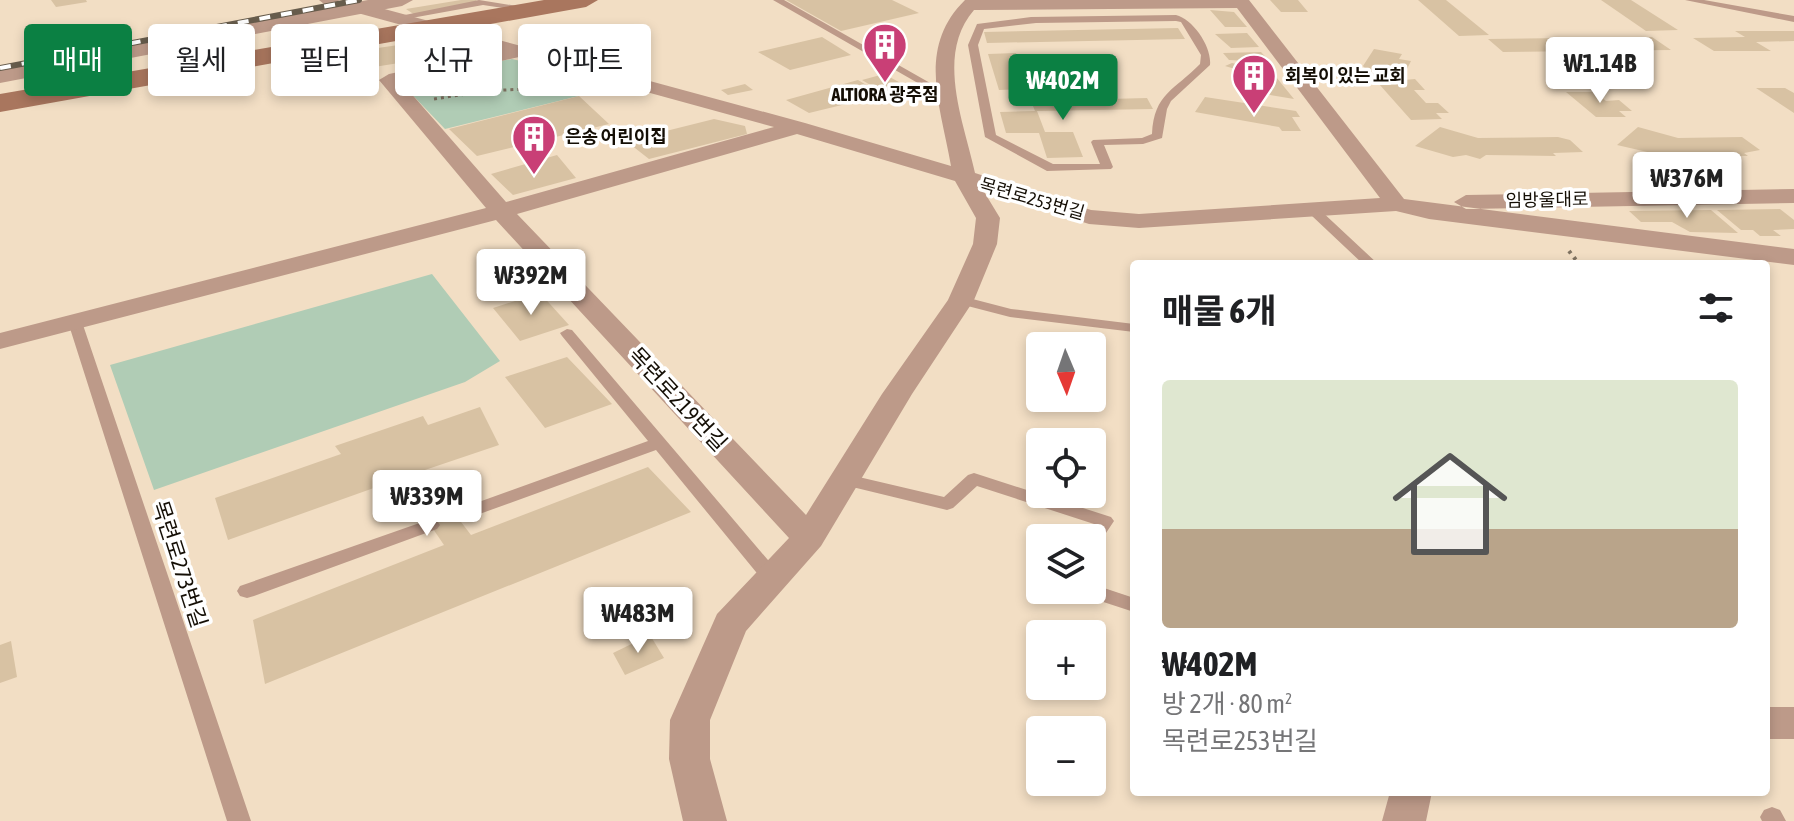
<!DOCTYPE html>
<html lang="ko">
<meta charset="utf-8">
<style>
body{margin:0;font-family:"Asap Condensed","Noto Sans KR",sans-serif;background:#f2f2f2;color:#202124;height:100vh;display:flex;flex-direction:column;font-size:30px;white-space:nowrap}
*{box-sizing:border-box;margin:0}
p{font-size:26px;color:#757577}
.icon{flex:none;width:44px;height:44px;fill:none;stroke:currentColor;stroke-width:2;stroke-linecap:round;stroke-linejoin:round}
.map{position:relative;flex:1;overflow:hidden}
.details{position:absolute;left:1130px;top:260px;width:640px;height:536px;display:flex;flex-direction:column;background:#fff;border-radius:8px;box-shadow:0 4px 12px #0003}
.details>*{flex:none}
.banner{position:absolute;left:24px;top:24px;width:760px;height:72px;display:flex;gap:16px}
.needle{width:52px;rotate:178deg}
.controls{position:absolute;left:1026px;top:332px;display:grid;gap:16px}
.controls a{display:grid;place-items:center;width:80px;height:80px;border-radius:8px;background:#fff;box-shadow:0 4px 12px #0003;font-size:40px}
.price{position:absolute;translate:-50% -68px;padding:0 18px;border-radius:8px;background:#fff;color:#222;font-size:26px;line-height:52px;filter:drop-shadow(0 2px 4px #0008)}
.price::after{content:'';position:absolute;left:50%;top:48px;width:24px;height:18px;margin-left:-12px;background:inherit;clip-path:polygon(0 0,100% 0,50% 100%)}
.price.current{background:#0b8043;color:#fff}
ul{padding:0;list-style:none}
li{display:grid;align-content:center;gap:16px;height:424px;padding:0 32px}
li+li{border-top:2px solid #e0e0e0}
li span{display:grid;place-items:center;height:248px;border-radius:8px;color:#555}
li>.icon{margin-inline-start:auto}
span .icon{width:144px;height:144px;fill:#fffc;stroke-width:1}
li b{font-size:34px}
h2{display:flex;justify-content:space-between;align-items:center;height:96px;padding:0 32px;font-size:34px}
.pill{padding:0 28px;border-radius:8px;background:#fff;box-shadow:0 4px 12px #0003;font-size:28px;line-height:72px}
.pill.current{background:#0b8043;color:#fff}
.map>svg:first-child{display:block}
</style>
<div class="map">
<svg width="1794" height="821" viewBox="0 0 1794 821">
<rect width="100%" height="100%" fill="#f2dec4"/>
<path fill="#b0ccb5" d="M512,59L623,85L445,129L401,83L414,77Z
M432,274L500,361L465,382L154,490L110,365Z"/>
<path fill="#d8c2a3" d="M51,0H86L87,2L56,7Z
M461,0H476L479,5L415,15L406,9Z
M786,0H892L919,13L841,31Z
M1270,0H1298L1308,12H1281Z
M1418,0H1446L1489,35L1459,36Z
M1601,0H1631L1678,30L1646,31Z
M1210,10L1234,12L1247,27H1225Z
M1178,28L1185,39L987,43L984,32Z
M1735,31H1794V41L1756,42L1771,51H1714L1693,38L1745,37Z
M1247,33L1259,47L1231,48L1215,34Z
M822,37L851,55L790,70L758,52Z
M1652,37L1671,50L1503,52L1488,39Z
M433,40L464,49L449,55L374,67L364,50Z
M1374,49L1402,54L1399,59L1411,61L1407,69H1394L1404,80L1415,79L1425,90H1414L1426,103H1438L1449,113H1436L1442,119L1411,120L1363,66Z
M1261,52L1270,62L1229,60L1223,53Z
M1016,53L1029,89L999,90L988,54Z
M1232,63L1272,72L1294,99L1253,92L1239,73L1242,71L1225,66Z
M884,74L910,88L887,95L862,80Z
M858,80L883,95L809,113L786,100Z
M745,84L753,90L728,95L721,90Z
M1756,88H1785L1794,93V113Z
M1566,92H1595L1606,101L1619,100L1632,111H1619L1626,117H1596Z
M579,96L609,124L477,156L449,129Z
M1205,97L1296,111L1300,117H1292L1301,131H1282L1279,127L1195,112Z
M1147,98L1153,109L1037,111L1045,132H1073L1083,157L1047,158L1039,133H1006L1000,112L1035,111L1031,101Z
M714,119L745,126L747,134L649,159L626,141Z
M1440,127L1478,138L1558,137L1570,140L1583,152L1553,153L1556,156L1486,155L1480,159L1466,155L1453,157L1415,146Z
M1638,127L1678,138L1742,137L1760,150L1744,153L1748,156L1672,154L1669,157L1617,145Z
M557,155L576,178L513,195L491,174Z
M1780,209L1794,220V229L1773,230L1781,236H1760L1753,230H1741L1717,210Z
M1711,210L1738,233L1690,232L1672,222H1641L1629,211Z
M540,293L569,325L520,341L493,308Z
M567,357L612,404L545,428L505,377Z
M480,407L499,445L422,471L471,535L648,467L691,512L265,684L253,620L444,545L399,479L228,540L215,498L341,454L335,446L423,416L428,425Z
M650,635L664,658L625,675L613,653Z
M11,641L17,677L0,683V645Z"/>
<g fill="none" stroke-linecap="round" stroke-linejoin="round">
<path stroke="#7f7261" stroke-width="3" stroke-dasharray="3 4" stroke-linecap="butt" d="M434,99L485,91L567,87"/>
<path stroke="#7f7261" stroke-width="4" stroke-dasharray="3 5" stroke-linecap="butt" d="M1569,251L1579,264"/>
<path fill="#bd9a89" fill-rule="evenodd" d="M479,0L536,9L531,12L483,5L395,21L390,18Z
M773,0H784L953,96L944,98Z
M1685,0H1704L1794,16V22Z
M1176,15C1193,19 1212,47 1210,65L1171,101L1167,109L1162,138L1143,144L1104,145L1113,167L1111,169L1047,171L985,137L968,45L977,24L1031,17ZM1176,21L1181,22L1201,55L1200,64C1175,90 1154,93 1152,134L1142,138L1093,140L1091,142L1100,164H1053L996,135L978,45L984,29L1036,23Z
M1315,208L1319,209L1378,264H1363L1311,215V209Z
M961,296L1011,309L1134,324V332L1010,317L956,303L954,300Z
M75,318L82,322L251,821H227L68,322Z
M567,329L572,330L779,573L781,578L779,583H765L656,450L463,520H451L448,516L451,512L648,441L562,336L560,333Z
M974,473L1111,517L1114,521L1098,545L1092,547V538H1085L1094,524L977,486L953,508L947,510L840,484L837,480L846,474L944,497L968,475Z
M431,519L437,521L440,525L437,529L254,596L247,598L240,596L237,591L240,586Z
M1092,584L1134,598V612L1082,595L1079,590H1092Z
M1772,807L1780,810L1786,821H1762L1760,817L1764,810Z"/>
<path fill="#bd9a89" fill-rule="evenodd" d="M319,0H338L353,11L350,15H338Z
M965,0H1249L1404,199L1794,249V265L1429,219L1396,211L1139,228L1089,224L983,190L1000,218L997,244L974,300L912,394L821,546L746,631L710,720V759L727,821H683L669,759L670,720L717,614L789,538L496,220L0,349V333L486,208L379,80L389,74L497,51L354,12V4H366L805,123L951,166C941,107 916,48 965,0ZM1237,8L1380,198L1139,214L1091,210L975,173C964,122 935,55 974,10ZM519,57L774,127L506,202L402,83ZM797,134L955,181L976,218L973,244L948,300L882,394L806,515L517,214Z
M1794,189V203L1466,209L1454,202L1466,195Z
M1766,707H1794V739H1766Z
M1390,792H1432L1426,821H1382Z"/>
<path fill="#bd9a89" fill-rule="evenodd" d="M368,0H413L402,6L0,83V69Z"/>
<path fill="#a9765e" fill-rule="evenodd" d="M544,0H598L586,7L0,112V94Z"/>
<g stroke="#675c4c" stroke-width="6">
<path id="rail" d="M0,68L359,0"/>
</g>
<use href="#rail" stroke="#fff" stroke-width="4" stroke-dasharray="11" stroke-linecap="butt"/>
</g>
<defs>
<g id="building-pin" transform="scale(2.3)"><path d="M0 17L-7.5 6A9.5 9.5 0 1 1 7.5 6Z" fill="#c93f76" stroke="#fff"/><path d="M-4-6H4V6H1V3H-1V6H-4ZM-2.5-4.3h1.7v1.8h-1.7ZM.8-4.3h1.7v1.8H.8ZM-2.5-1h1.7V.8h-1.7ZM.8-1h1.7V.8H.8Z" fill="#fff"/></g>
</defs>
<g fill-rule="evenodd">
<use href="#building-pin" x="885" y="45"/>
<use href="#building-pin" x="1254" y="76"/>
<use href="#building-pin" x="534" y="137"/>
</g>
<g text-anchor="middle" stroke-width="7" stroke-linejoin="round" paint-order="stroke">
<g font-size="18" font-weight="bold" fill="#140e05" stroke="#fff" text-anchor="start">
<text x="1285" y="82">회복이 있는 교회</text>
<text x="885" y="101" text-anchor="middle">ALTIORA 광주점</text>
<text x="565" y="143">은송 어린이집</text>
</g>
<g font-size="18" fill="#140e05" stroke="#fff">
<text transform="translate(1032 199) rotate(16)" y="6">목련로253번길</text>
<text transform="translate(1547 200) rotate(-1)" y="6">임방울대로</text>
</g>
<g font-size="22" fill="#140e05" stroke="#fff">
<text transform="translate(678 399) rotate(47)" y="8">목련로219번길</text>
<text transform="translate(180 564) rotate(72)" y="8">목련로273번길</text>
</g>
</g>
</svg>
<div class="controls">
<a><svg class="needle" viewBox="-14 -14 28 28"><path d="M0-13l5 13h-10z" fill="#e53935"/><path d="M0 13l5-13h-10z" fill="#757577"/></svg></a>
<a><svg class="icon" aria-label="locate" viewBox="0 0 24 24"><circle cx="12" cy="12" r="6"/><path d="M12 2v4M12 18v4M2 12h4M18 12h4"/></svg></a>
<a><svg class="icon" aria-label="layers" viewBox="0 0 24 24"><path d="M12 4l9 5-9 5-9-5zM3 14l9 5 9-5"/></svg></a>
<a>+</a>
<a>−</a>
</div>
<b class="price" style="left:1600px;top:105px">₩1.14B</b>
<b class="price current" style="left:1063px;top:122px">₩402M</b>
<b class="price" style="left:1687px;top:220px">₩376M</b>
<b class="price" style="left:531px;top:317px">₩392M</b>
<b class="price" style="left:427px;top:538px">₩339M</b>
<b class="price" style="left:638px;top:655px">₩483M</b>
<div class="banner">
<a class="pill current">매매</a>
<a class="pill">월세</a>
<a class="pill">필터</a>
<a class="pill">신규</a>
<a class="pill">아파트</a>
</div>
<section class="details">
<h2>매물 6개<svg class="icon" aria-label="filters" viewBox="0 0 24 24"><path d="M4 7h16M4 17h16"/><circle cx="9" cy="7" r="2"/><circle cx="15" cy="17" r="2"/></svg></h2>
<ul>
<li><span style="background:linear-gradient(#dfe7d0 60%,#b9a48a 0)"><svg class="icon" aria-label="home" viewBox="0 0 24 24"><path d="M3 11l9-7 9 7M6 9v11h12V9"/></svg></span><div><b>₩402M</b><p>방 2개 · 80 m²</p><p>목련로253번길</p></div></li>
</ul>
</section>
</div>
